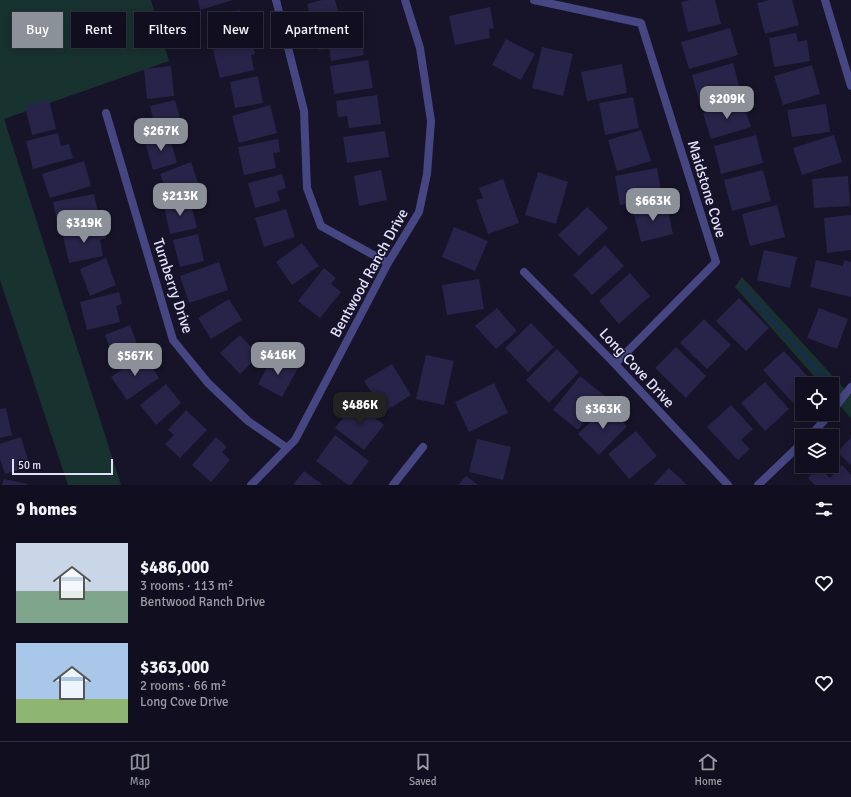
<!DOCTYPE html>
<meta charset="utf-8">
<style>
body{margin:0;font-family:Signika,sans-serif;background:#1e1d2c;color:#f1f3f6;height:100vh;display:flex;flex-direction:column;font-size:15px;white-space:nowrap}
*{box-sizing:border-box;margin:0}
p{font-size:13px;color:#9c9ca4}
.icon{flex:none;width:22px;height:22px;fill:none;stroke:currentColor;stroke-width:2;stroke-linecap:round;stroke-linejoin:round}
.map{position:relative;height:485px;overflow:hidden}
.sheet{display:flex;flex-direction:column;background:#110f1f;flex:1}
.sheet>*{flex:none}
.top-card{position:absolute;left:12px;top:12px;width:400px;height:36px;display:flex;gap:8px}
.tools{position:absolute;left:795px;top:377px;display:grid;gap:8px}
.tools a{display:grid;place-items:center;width:44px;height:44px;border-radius:0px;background:#110f1f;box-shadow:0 2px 10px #0003,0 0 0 1px #302f3d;font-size:20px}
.scale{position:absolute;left:12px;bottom:10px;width:101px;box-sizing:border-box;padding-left:4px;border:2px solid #e2e0fb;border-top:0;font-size:11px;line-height:14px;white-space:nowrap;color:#e2e0fb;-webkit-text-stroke:3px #171429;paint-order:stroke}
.price{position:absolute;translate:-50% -34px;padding:0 9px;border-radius:8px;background:#8c9099;color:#fff;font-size:13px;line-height:26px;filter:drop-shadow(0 1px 2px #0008)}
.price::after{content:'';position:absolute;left:50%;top:24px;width:12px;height:9px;margin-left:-6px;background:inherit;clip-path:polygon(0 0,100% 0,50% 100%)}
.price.active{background:#222;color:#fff}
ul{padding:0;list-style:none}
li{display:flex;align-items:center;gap:12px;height:100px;padding:0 16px}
li span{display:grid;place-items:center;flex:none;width:112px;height:80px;border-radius:0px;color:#555}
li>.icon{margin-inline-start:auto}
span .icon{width:48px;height:48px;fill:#fffc;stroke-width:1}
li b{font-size:17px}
h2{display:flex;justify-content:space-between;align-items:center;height:48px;padding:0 16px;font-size:17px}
.pill{padding:0 14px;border-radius:0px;background:#110f1f;box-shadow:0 2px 10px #0003,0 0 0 1px #302f3d;font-size:14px;line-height:36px}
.pill.active{background:#8c9099;color:#fff}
.menu{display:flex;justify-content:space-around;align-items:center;height:56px;border-top:1px solid #302f3d;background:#110f1f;font-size:11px;color:#9c9ca4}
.menu a{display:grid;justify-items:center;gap:2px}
.menu .active{color:#8c9099}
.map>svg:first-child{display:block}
</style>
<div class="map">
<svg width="851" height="485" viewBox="0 0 851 485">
<rect width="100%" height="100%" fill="#171429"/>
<path fill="#183230" d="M0,0H151L169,61L4,119L121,485H68L0,280Z
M742,277L851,396V418L832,397V384H821L735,287Z"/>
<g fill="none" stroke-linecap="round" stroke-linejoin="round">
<path stroke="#162d4b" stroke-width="4" d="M742,287L830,384"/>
</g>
<path fill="#282348" d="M198,0H233L200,10Z
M322,0H335L342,24L315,32L307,4Z
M690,0H715L721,24L688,32L681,2Z
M769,0H792L799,25L765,34L757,3Z
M490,7L494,28L489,29L490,38L455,45L449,16Z
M240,10L249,35L218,46L210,20Z
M359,26L364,55L331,61L329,48L319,50L316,34Z
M730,28L738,55L689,69L681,42Z
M796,33L798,42L807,40L810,61L774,67L769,38Z
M506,39L535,54L521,80L492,65Z
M252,41L255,54L251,55L254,70L220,78L213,50Z
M542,47L573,54L563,96L532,88Z
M368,60L373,88L334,94L330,66Z
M733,63L741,93L700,105L692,75Z
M622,64L627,93L587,101L581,72Z
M812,65L820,94L783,105L774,76Z
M171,66L174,96L147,99L144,69Z
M258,76L263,103L235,108L230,82Z
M377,95L381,124L349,128L347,116L338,117L336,101Z
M633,97L639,128L605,135L599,103Z
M49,100L56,129L32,135L25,106Z
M175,100L182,126L156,132L150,106Z
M742,100L751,127L711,139L703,113Z
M826,104L830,132L792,137L787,110Z
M270,105L277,133L239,143L232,116Z
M641,130L651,161L617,171L608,140Z
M385,131L389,157L347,163L343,137Z
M58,133L61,146L69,144L73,158L33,169L26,141Z
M169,135L177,163L153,170L145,142Z
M756,135L763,163L721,174L714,146Z
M834,135L842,162L802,175L793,148Z
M278,139L280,152L273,153L276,168L244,175L238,147Z
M84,161L91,186L50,198L42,174Z
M191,162L200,189L162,203L156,187L164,184L160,174Z
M657,168L662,197L620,205L615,176Z
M381,170L387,200L359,206L354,176Z
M763,170L771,201L732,211L724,180Z
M538,172L568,182L556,224L525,215Z
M282,174L286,188L277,191L280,201L255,208L248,183Z
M848,176L850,206L814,208L812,179Z
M503,179L519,223L488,234L476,200L483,198L479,188Z
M94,194L100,222L59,230L53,202Z
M190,200L197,228L170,234L164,206Z
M666,202L673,234L641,242L633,210Z
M777,205L785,237L750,246L742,214Z
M587,207L608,228L579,256L558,235Z
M286,209L295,237L264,247L255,218Z
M851,215V250L827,253L824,218Z
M103,226L106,238L100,240L103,256L69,263L63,235Z
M454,227L488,241L475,271L442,257Z
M198,234L204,261L180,267L173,240Z
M302,243L319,266L292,285L276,262Z
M605,245L624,266L592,295L573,275Z
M764,250L797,257L790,288L757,280Z
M106,258L116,285L90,296L80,269Z
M816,260L843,266L844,260L851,262V297L810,287Z
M219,262L228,290L189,303L180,276Z
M324,268L336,278L331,284L341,292L320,318L298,301Z
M630,273L650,296L619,324L599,301Z
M479,279L484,309L447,315L442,285Z
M119,292L122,304L116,306L120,322L87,330L80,302Z
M739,298L769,328L746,351L716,321Z
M229,299L242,320L211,339L198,318Z
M497,308L517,331L496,349L475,326Z
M819,308L848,319L837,349L807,338Z
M704,319L731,345L707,369L680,343Z
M531,323L554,347L528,372L505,348Z
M130,325L140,352L115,361L105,335Z
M240,335L259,356L240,374L220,353Z
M676,347L706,376L686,398L655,368Z
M557,349L579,372L549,403L526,380Z
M784,351L814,383L802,384V395L793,403L763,370Z
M143,354L159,378L127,400L111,377Z
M274,355L298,368L282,397L258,384Z
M426,355L454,361L444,405L416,399Z
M392,364L411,395L384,412L364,381Z
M580,376L605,396L578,430L553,410Z
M765,382L789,409L765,431L741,403Z
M494,383L508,413L469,432L455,402Z
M166,384L181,403L156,425L140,405Z
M356,402L384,425L364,450L335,428Z
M607,405L627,426L599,455L578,434Z
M731,405L753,429L741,440L750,449L738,460L707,427Z
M6,408L12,435L0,438V409Z
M186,410L207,430L180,458L165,444L174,435L168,430Z
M636,431L657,456L629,479L608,454Z
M335,435L369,461L351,485H348L316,461Z
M21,437L30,467L5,474L0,459V444Z
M216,437L227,447L222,452L230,460L211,482L192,465Z
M851,438V465L837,452Z
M477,439L511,447L503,480L469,472Z
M842,465L851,475V485H815L808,478L819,467L830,478Z
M669,468L687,485H653Z
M304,471L323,485H293Z
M466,476L478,485H458Z
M4,479L28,484L27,485H2Z"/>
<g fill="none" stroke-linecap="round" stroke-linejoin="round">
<path stroke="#454682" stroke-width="8" d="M276,0L304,111L307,188L321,226L388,263
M534,0L641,23L716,262L615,364
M825,0L851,86
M106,113L173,340L208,383L248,421L287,448
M524,272L615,364L728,485
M832,411L851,387
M810,436L830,414
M251,485L295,440L388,263L419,212L427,174L431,121L420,48L405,0
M393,485L423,447
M758,485L802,443"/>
</g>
<g text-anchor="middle" stroke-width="3" stroke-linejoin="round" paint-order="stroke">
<g font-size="15" fill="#e2e0fb" stroke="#171429">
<text transform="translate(707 189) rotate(73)" y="5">Maidstone Cove</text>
<text transform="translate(369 273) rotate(-61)" y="5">Bentwood Ranch Drive</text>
<text transform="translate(173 286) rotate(72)" y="5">Turnberry Drive</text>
<text transform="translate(637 368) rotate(47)" y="5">Long Cove Drive</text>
</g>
</g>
</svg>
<div class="tools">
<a><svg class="icon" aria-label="locate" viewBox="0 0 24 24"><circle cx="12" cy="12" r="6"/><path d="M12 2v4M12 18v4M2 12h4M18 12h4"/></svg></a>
<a><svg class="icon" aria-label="layers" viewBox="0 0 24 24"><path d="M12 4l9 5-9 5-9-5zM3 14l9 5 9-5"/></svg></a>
</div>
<div class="scale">50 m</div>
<b class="price" style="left:727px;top:120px">$209K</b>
<b class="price" style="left:161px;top:152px">$267K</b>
<b class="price" style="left:180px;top:217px">$213K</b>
<b class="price" style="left:653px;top:222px">$663K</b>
<b class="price" style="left:84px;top:244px">$319K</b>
<b class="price" style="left:278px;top:376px">$416K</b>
<b class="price" style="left:135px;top:377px">$567K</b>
<b class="price active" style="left:360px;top:426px">$486K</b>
<b class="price" style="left:603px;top:430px">$363K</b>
<div class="top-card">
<a class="pill active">Buy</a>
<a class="pill">Rent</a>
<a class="pill">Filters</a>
<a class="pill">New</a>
<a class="pill">Apartment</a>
</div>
</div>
<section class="sheet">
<h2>9 homes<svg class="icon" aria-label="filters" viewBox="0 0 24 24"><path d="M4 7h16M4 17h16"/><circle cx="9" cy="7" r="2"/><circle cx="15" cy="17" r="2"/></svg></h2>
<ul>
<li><span style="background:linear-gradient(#c9d6e8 60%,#7fa58c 0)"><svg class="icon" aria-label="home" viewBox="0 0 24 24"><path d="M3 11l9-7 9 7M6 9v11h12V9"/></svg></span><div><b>$486,000</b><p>3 rooms · 113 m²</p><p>Bentwood Ranch Drive</p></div><svg class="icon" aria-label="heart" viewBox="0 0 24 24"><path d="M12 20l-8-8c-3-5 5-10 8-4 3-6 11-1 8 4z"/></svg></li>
<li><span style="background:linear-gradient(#a9c7e8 70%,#8fb573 0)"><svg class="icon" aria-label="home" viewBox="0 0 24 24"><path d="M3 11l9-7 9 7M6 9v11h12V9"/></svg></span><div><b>$363,000</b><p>2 rooms · 66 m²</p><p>Long Cove Drive</p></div><svg class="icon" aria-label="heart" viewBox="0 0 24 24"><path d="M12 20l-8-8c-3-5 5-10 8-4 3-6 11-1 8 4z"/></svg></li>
</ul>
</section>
<nav class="menu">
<a class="active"><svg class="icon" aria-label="map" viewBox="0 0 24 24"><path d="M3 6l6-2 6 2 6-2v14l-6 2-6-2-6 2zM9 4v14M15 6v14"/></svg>Map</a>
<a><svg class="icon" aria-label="saved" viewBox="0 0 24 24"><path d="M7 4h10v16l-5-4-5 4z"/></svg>Saved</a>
<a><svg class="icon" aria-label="home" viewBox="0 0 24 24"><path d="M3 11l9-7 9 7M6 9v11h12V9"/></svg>Home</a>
</nav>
